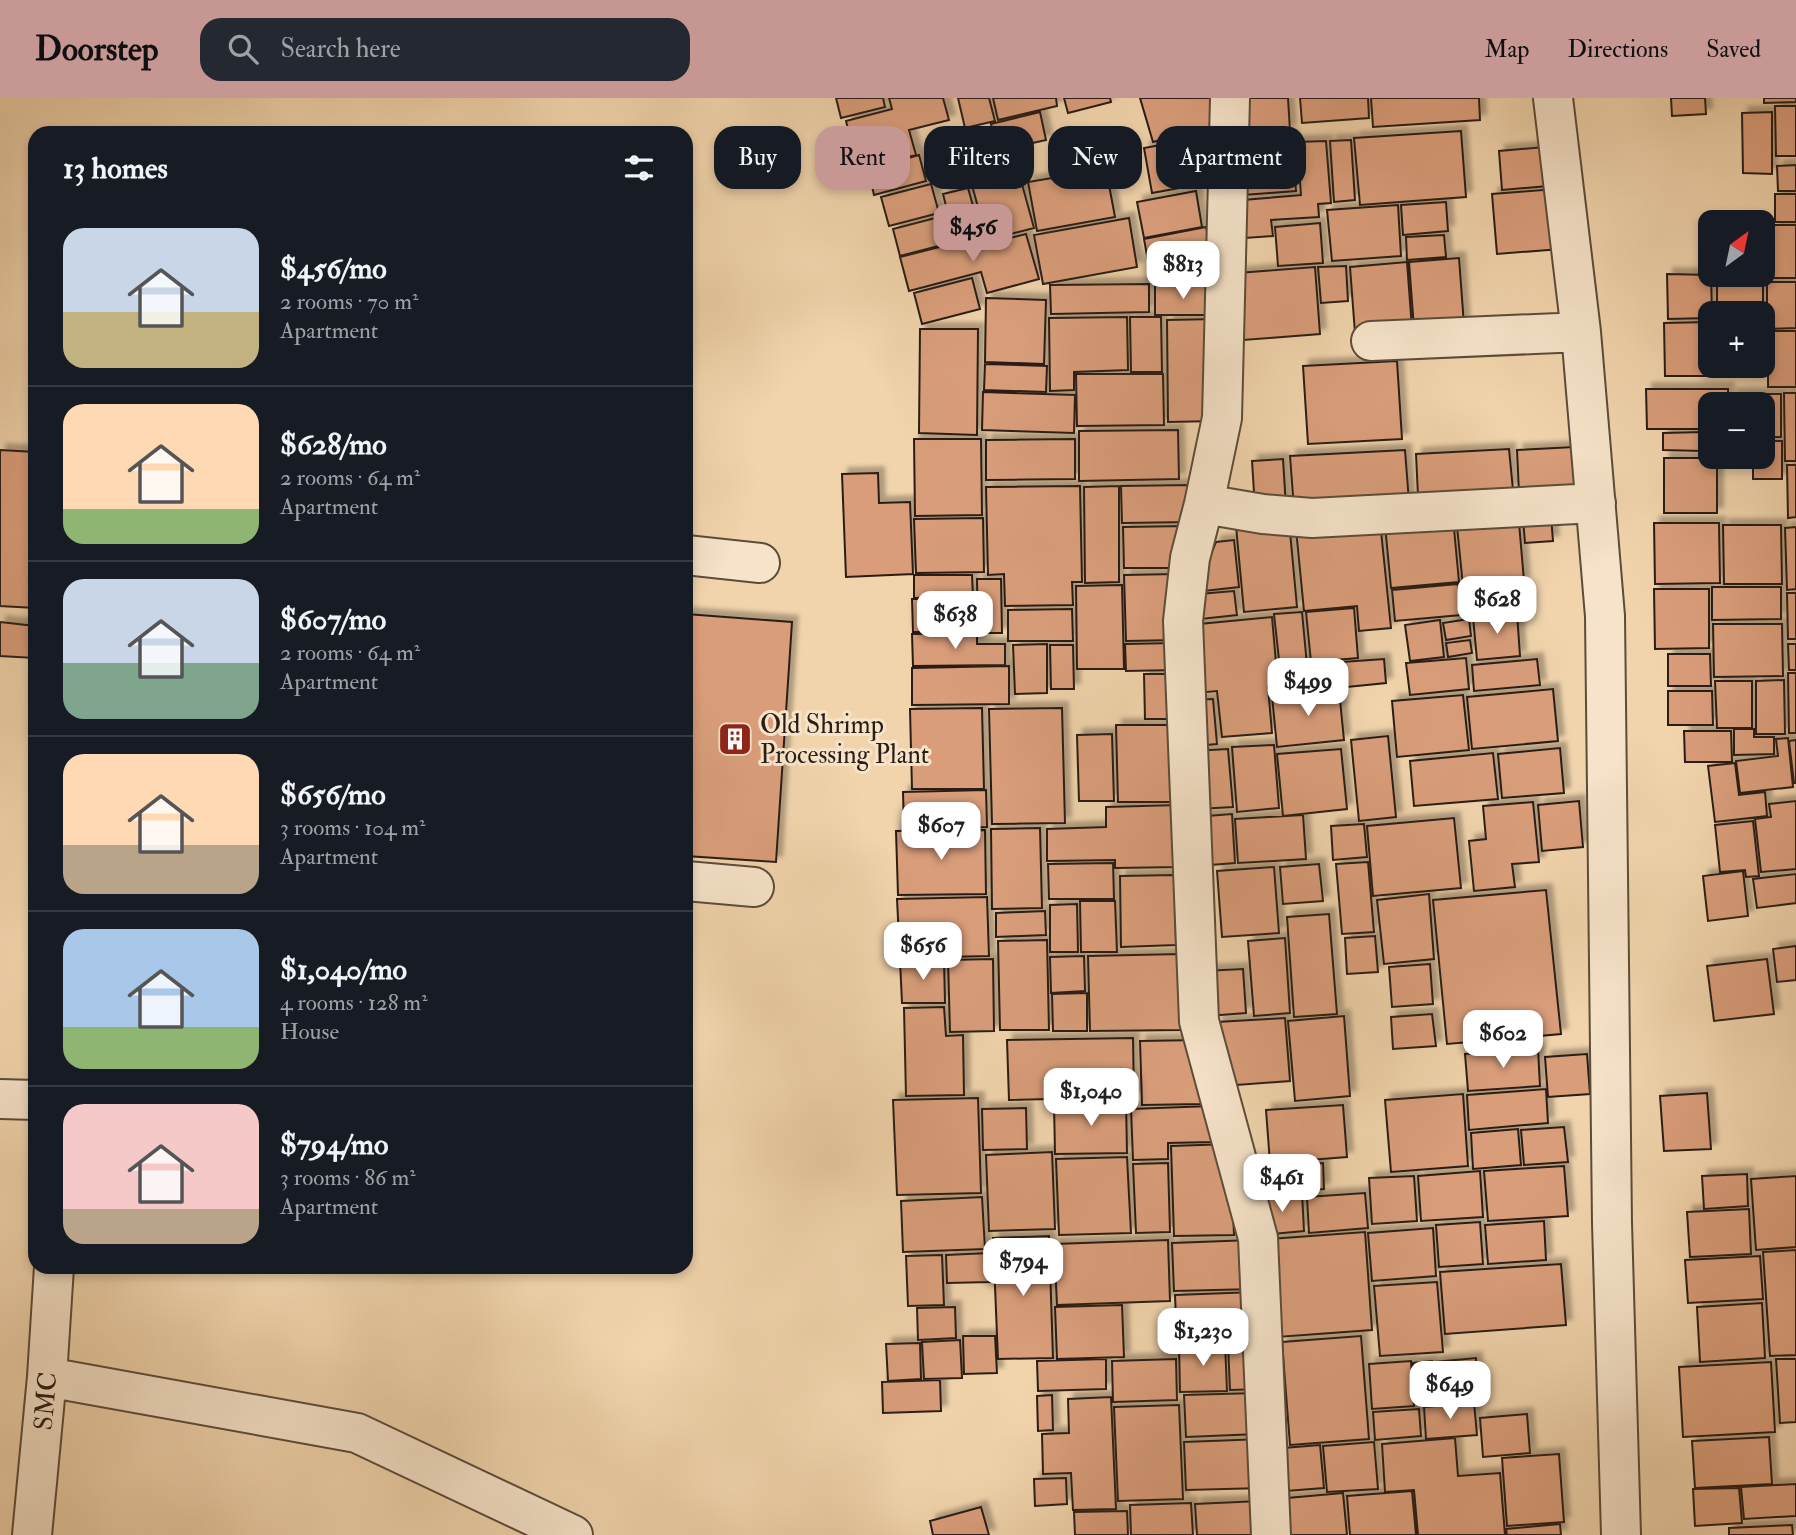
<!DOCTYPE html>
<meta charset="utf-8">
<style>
body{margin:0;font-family:"IM FELL Double Pica",serif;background:#242831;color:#f1f3f6;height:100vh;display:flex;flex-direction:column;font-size:26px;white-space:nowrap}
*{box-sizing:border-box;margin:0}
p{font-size:23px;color:#9ea1a6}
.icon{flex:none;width:38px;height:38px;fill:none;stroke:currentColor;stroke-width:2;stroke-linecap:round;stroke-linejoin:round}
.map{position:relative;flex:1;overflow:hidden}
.drawer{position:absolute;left:28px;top:28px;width:665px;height:1148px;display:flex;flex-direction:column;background:#171b24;border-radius:21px;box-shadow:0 4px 10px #0003}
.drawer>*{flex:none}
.guide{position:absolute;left:714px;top:28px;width:665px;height:63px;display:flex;gap:14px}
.needle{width:46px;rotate:33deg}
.buttons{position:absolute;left:1698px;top:112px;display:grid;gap:14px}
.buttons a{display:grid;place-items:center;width:77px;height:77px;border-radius:14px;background:#171b24;box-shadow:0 4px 10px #0003;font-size:35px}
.price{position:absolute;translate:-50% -60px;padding:0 16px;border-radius:14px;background:#fff;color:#222;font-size:23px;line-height:46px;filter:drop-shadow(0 2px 4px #0008)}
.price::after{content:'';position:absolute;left:50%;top:42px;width:21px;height:16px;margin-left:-10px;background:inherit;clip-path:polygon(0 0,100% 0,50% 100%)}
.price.on{background:#c59692;color:#111}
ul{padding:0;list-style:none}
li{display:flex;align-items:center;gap:21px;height:175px;padding:0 35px}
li+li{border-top:2px solid #363941}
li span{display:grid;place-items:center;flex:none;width:196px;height:140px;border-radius:21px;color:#555}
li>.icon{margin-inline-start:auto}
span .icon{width:84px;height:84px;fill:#fffc;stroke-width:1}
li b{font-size:30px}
h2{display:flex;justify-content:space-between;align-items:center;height:84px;padding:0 35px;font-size:30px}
.chip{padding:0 24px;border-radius:21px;background:#171b24;box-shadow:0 4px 10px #0003;font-size:24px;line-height:63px}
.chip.on{background:#c59692;color:#111}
header{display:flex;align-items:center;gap:42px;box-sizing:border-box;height:98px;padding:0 35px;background:#c59692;color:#111}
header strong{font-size:33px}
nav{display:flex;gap:38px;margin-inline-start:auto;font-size:24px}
.search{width:490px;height:63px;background:#242831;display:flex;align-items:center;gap:18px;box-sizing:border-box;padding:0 24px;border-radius:21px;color:#9ea1a6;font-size:26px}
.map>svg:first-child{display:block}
</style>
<header>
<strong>Doorstep</strong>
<div class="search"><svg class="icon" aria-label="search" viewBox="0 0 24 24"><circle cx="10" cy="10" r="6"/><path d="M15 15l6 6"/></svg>Search here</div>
<nav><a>Map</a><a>Directions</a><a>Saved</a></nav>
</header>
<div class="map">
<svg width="1796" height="1437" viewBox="0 0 1796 1437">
<defs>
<filter id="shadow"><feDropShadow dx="6" dy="-6" stdDeviation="2" flood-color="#0004"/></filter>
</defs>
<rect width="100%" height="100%" fill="#f1d4ac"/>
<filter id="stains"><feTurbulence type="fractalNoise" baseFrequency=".00286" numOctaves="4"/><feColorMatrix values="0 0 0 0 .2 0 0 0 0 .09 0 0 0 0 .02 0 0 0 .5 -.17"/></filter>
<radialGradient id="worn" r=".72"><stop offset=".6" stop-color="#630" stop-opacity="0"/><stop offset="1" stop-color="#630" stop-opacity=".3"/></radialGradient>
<path fill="#d99d7a" stroke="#2a1e14" stroke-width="2" filter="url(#shadow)" d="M836,0H883L885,9L841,20Z
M889,0H943L949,22L909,32L916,57L858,72L846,23L892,11Z
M958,0H989L995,23L965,30Z
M993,0H1056L1057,8L998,22Z
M1064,0H1110L1111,4L1068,15Z
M1140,0H1214L1222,26L1153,44Z
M1238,0H1288L1290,33L1240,36Z
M1300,0H1368L1369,20L1302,25Z
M1371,0H1479L1480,22L1373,29Z
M1671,0H1705L1706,16L1672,18Z
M1764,0H1796V4L1764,5Z
M1775,8H1796V58H1776Z
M1040,14L1046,42L997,53L991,26Z
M1772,14V76L1743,75L1742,15Z
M1461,33L1466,99L1360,107L1354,40Z
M1210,38L1218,83L1152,95L1144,50Z
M1292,38L1296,93L1243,97L1238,42Z
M1351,42L1355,102L1334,104L1330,43Z
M1326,43L1331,105L1318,106L1319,119L1271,122L1273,138L1245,140L1243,102L1301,97L1297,44Z
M1108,44L1111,67L1062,75L1059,52Z
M1545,49L1548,88L1502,92L1499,53Z
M919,57L926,83L874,97L868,71Z
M1014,57L1034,130L987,142L967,69Z
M1796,67V93H1778L1777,68Z
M1106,71L1115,119L1037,133L1028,84Z
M931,86L939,115L889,128L881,99Z
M968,90L979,129L953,136L943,96Z
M1556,91L1560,151L1497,156L1492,96Z
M1196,93L1202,129L1144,140L1137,104Z
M1775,96H1796V124H1775Z
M1446,104L1448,133L1403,137L1401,107Z
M1398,107L1401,158L1332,163L1327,112Z
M943,118L950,145L900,158L893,131Z
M1129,120L1137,169L1043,186L1034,137Z
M1320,125L1323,165L1278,168L1275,129Z
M1773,127H1796V180H1773Z
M1206,129L1215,173L1152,185L1144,141Z
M1026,136L1039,181L987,195L981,174L909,193L900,159L979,139L982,147Z
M1444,137L1446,159L1407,162L1406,139Z
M1459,160L1464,227L1414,230L1409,164Z
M1407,164L1412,231L1355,235L1350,169Z
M1346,168L1348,203L1321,205L1318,169Z
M1315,169L1320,236L1243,242L1238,175Z
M1667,176L1711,177L1712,215H1710V220L1668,221Z
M1717,178H1763V232L1762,215H1717Z
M972,180L980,211L922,226L914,195Z
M1767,184H1796V230L1767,231Z
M1149,186V214L1051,216L1050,187Z
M1155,188H1211L1212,217H1155Z
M986,200L1046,202L1044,266L985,264Z
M1127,219L1128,272L1074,274V292L1050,293L1049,220Z
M1130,219H1161L1162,274H1131Z
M1216,221L1217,323L1168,324L1167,222Z
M1709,224L1710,278H1665L1664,225Z
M920,231H978L977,337L919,335Z
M1768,233H1796V289H1768Z
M1397,263L1402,341L1308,346L1303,268Z
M985,266L1047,268L1046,294L984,292Z
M1076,276H1163L1164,327L1077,328Z
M1646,291H1728V306H1710V331H1647Z
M983,294L1075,297L1074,335L982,332Z
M1784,295H1796V363H1785Z
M1731,296H1781V339H1762V306H1732Z
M1178,332L1179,381L1079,383V333Z
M1704,334L1703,353L1663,352V335Z
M914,341H981L982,417L915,418Z
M1075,341V381L986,382V342Z
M1762,343H1782V381H1753V359H1762Z
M1574,349L1576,391L1519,395L1517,352Z
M1509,351L1513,392L1418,398L1416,356Z
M0,352L35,354V510L0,508Z
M1405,352L1409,404L1294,411L1290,358Z
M1664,360H1717V415H1664Z
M1283,361L1286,409L1255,410L1252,363Z
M1787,367H1796V419L1788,420Z
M878,375L879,405L910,404L913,476L846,479L842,376Z
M1190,387L1191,424L1122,425L1121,388Z
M1080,388L1082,484H1072L1073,507L1005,508L1004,476L988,477L986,389Z
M1119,388V484L1085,485L1084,389Z
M1518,413L1524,483L1463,488L1456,418Z
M1551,418L1553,443L1525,445L1523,420Z
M983,420L984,474L916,475L914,421Z
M1453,420L1459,484L1391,490L1385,427Z
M1289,423L1297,509L1244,514L1236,428Z
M1380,423L1391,530L1359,533L1357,508L1304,513L1296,431Z
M1654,425H1719L1720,485L1655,486Z
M1723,427H1781L1782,486H1724Z
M1187,428V470H1124L1123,429Z
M1796,429V491L1787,492L1785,430Z
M1234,442L1239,489L1204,493L1202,477L1216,444Z
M1176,476L1177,542L1126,543L1124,477Z
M914,477H972L973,499L914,500Z
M977,481H1001L1002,535H978Z
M1519,485L1521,512L1464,517L1461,490Z
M1458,486L1461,517L1395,523L1392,492Z
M1122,487L1124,571H1077L1076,488Z
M1712,489H1781V521L1712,522Z
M1654,491H1709V550L1655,551Z
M1234,493L1237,517L1201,521L1199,496Z
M1787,495H1796V541H1788Z
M974,500L975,533L939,534L938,501Z
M912,501H937L938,534H913Z
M1354,510L1358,560L1311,564L1306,514Z
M1072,511L1073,543H1008V512Z
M1302,514L1308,578L1281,580L1274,516Z
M1517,515L1520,558L1477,562L1473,519Z
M686,516L792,524L776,764L686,758Z
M1272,519L1278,588L1268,589L1272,635L1222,639L1217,593L1196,595L1189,527Z
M1469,521L1471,538L1446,542L1443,525Z
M1440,522L1444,559L1410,563L1405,527Z
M0,524L35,528V560L0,558Z
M1713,526H1782L1783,578L1714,579Z
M977,535V546H1005V567L913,568L912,536Z
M1470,542L1472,555L1448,559L1446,545Z
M1176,545V572L1126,573L1125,546Z
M1047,546V595L1015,596L1013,547Z
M1788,546H1796V572H1789Z
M1050,547H1073L1074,591H1051Z
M1668,556H1710L1711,588H1668Z
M1466,560L1469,591L1410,597L1406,565Z
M1384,561L1386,585L1317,592L1314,566Z
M1537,561L1540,587L1474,593L1472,567Z
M1009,568V606L912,607V570Z
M1788,575H1796V635H1789Z
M1144,576H1177L1178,621H1145Z
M1784,582L1785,636H1756V583Z
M1715,583H1752V630H1717Z
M1553,591L1558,643L1472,651L1467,599Z
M1339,592L1344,642L1277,649L1272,598Z
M1668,593H1712L1713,627H1668Z
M1463,597L1469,652L1397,659L1392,603Z
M1213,601L1217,646L1195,648L1190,602Z
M982,610L984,691H912L910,611Z
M1062,610L1065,725L992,726L989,611Z
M1116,627H1176L1178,704H1118Z
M1734,631H1754V639H1774V656L1734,657Z
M1684,633H1731L1732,664H1685Z
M1112,636L1114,703H1079L1077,637Z
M1388,638L1396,719L1359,723L1351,642Z
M1788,640L1793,689L1740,695L1736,663L1778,658L1776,641Z
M1796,642V685H1794L1789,643Z
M1274,647L1279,710L1237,714L1232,649Z
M1560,650L1564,695L1502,700L1498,656Z
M1228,651L1233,709L1198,711L1193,653Z
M1341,651L1347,711L1283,718L1277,656Z
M1493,655L1498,701L1414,708L1410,663Z
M1735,665L1739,697L1765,694L1767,718L1715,724L1708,668Z
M986,692L987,729L904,731L903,694Z
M1579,703L1583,749L1542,753L1538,707Z
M1796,703V771L1761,774L1755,721L1771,719L1769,706Z
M1533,704L1539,764L1512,766L1515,789L1474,793L1469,743L1486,741L1483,708Z
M1179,707L1180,769L1115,770V762L1047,763V731L1106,729V709Z
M1232,716L1235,765L1198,768L1195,719Z
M1303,717L1306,761L1238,765L1235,721Z
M1454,720L1461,790L1373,798L1367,728Z
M1753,723L1759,778L1746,779L1745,772L1720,774L1715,727Z
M1364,726L1367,759L1333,762L1331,728Z
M1040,730L1042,810L992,811L991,731Z
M985,732L986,796L898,797L896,733Z
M1368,764L1374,834L1342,836L1336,766Z
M1113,765L1114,801H1049L1048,766Z
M1319,766L1323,803L1283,806L1280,769Z
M1274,769L1279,835L1222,839L1217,773Z
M1743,773L1748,818L1708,823L1703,778Z
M1796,776V805L1757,810L1753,781Z
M1175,777L1176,847L1121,849L1120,778Z
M1546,792L1561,936L1447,946L1433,802Z
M1429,796L1434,861L1384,866L1377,802Z
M987,799L989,858L900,860L897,801Z
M1080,803H1115L1117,854H1081Z
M1077,806L1078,854H1050V807Z
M1045,813L1046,837L996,839V815Z
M1329,816L1337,916L1294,919L1287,819Z
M1375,838L1378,874L1347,876L1345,840Z
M1285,840L1290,915L1254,918L1248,843Z
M1047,842L1049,932H1000L998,843Z
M1796,848V882L1777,884L1773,851Z
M1181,856L1184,932L1090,933L1088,858Z
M1084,858L1085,893L1051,895L1050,859Z
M993,861L994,933L950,934L948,862Z
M1767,861L1774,916L1714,923L1707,868Z
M944,862L945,905H902L900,863Z
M1430,866L1433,906L1392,909L1389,869Z
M1243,871L1246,915L1208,918L1204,873Z
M1087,895V933H1053L1052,896Z
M944,909L946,938L963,937L964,997L906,998L904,910Z
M1432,916L1436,948L1393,951L1391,919Z
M1344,918L1350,998L1295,1003L1288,923Z
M1285,920L1290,983L1223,988L1217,924Z
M1133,940L1134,999L1009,1002L1007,942Z
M1199,942L1201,1006L1142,1007L1140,943Z
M1538,951L1540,988L1468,993L1465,956Z
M1587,956L1590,996L1548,999L1545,959Z
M1546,991L1548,1025L1469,1032L1467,997Z
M1707,995L1711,1051L1664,1053L1660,998Z
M1463,996L1468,1068L1391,1074L1385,1002Z
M978,1000L981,1095L897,1097L893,1002Z
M1126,1003L1127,1055L1055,1056L1054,1005Z
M1343,1007L1347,1059L1270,1065L1266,1012Z
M1211,1008L1212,1044L1168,1045V1061L1133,1062L1131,1011Z
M1026,1010L1027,1051L983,1052L982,1011Z
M1564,1029L1568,1064L1524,1067L1521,1032Z
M1518,1031L1521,1067L1473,1071L1471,1035Z
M1230,1046L1234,1137L1174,1138L1171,1048Z
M1052,1054L1055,1131L989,1133L986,1057Z
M1127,1059L1131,1135L1059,1137L1056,1061Z
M1168,1065L1170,1134L1136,1135L1133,1066Z
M1323,1065L1324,1091L1291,1093L1289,1068Z
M1564,1068L1568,1118L1488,1123L1484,1073Z
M1480,1073L1483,1119L1421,1123L1418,1078Z
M1747,1076L1748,1108L1704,1111L1702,1078Z
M1414,1078L1417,1123L1372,1126L1369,1080Z
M1796,1078V1149L1756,1152L1751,1081Z
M1302,1095L1304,1133L1262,1137L1259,1098Z
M1365,1095L1368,1130L1309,1135L1307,1099Z
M982,1099L985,1151L903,1154L901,1103Z
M1749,1111L1751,1156L1690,1159L1687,1114Z
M1544,1123L1546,1162L1488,1166L1485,1127Z
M1480,1124L1483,1166L1439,1169L1436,1127Z
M1433,1130L1436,1178L1372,1183L1368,1135Z
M1365,1134L1372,1232L1277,1239L1270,1141Z
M1049,1138L1053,1260L998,1261L993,1140Z
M1168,1142L1170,1203L1057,1207L1054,1146Z
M1252,1142L1255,1191L1174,1193L1172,1145Z
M1796,1152V1257L1770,1258L1763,1154Z
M989,1155L991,1184L947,1185L946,1157Z
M942,1157L944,1207L908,1208L906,1158Z
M1760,1158L1763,1201L1688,1205L1685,1162Z
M1561,1166L1566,1227L1445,1236L1440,1174Z
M1437,1184L1443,1254L1380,1258L1374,1188Z
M1255,1194L1257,1243L1177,1246L1175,1197Z
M1762,1205L1765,1260L1700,1264L1697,1209Z
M1122,1207L1124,1259L1057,1261L1055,1209Z
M955,1209L956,1240L918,1242L917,1210Z
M963,1238H995L997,1275L964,1276Z
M1361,1238L1369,1341L1290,1347L1282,1244Z
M960,1242L962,1280L924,1281L922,1244Z
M920,1245L921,1281L888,1283L886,1246Z
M1225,1245L1227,1293L1180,1294L1179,1247Z
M1228,1245H1259L1261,1291L1230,1292Z
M1476,1260L1478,1301L1439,1304L1435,1264Z
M1106,1261V1291L1038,1293L1037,1263Z
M1176,1261L1177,1302L1113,1304L1112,1263Z
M1776,1261H1796V1324L1780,1325Z
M1411,1263L1414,1308L1372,1311L1369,1266Z
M1432,1263L1435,1303L1416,1304L1413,1265Z
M1771,1264L1775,1334L1683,1339L1679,1269Z
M940,1282L941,1313L883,1315L882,1284Z
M1257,1295L1258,1336L1186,1339L1184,1297Z
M1052,1297L1053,1332L1038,1333L1037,1298Z
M1111,1299L1116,1411L1073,1412L1071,1375L1043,1376L1042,1336L1069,1335L1068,1301Z
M1474,1305L1477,1337L1426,1341L1424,1309Z
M1179,1307L1183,1401L1118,1403L1114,1309Z
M1419,1311L1421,1338L1375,1342L1373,1314Z
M1527,1316L1530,1355L1483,1359L1480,1320Z
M1769,1339L1772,1386L1695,1390L1692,1343Z
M1455,1340L1458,1378L1500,1375L1505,1437H1418L1414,1392L1385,1394L1382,1346Z
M1263,1341L1264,1390L1186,1392L1184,1344Z
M1374,1344L1378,1391L1327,1394L1323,1348Z
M1320,1347L1324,1390L1286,1393L1283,1350Z
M1559,1356L1564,1424L1507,1428L1502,1360Z
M1066,1380L1067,1406L1035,1408L1034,1381Z
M1796,1386V1418L1744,1421L1741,1389Z
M1739,1390L1742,1425L1695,1428L1693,1391Z
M1412,1393L1416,1437H1350L1347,1398Z
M1343,1395L1347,1437H1279L1276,1401Z
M1260,1403L1262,1437H1197L1195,1406Z
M1191,1405L1193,1437H1131L1130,1407Z
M981,1409L989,1437H933L930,1423Z
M1127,1413L1128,1437H1075L1074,1414Z
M1560,1426L1561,1437H1507L1506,1431Z
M1792,1427L1793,1437H1729V1430Z"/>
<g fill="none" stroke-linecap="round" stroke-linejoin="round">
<g stroke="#5c4c3a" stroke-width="42">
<path id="minor" d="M1230,0L1222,320L1204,406L1190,460L1183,523L1199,923L1258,1140L1271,1437
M1553,0L1581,234L1605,518L1612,1125L1621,1437
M1371,243L1581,234
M1204,406L1263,416L1312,420L1596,405
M686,457L760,465
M686,783L754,789
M0,1001L35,1002
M47,1279L357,1335L573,1437
M32,1437L47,1279L54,1169"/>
</g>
<use href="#minor" stroke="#f6e3c9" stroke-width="38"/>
</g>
<defs>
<g id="building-square" transform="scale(1.75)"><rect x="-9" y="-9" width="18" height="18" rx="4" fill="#8f2418" stroke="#f6e3c9"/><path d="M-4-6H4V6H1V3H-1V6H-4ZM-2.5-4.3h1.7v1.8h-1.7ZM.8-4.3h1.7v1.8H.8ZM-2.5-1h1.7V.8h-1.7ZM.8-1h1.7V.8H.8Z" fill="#fff"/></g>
</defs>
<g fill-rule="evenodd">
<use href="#building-square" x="735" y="641"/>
</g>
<g text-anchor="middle" stroke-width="6" stroke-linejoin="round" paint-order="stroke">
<g font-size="26" fill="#2a1e14" stroke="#f6e3c9" text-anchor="start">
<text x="760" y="635">Old Shrimp<tspan x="760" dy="30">Processing Plant</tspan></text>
</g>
<g font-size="26" fill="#2a1e14" stroke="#f6e3c9">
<text transform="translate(45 1303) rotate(-85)" y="9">SMC</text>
</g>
</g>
<rect width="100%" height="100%" filter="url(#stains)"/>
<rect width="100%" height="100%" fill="url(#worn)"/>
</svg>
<div class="buttons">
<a><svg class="needle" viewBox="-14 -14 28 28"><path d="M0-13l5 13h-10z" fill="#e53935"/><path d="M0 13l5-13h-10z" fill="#9ea1a6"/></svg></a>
<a>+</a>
<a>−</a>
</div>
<b class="price on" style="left:973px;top:166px">$456</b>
<b class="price" style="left:1183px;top:203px">$813</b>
<b class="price" style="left:1497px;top:538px">$628</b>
<b class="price" style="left:955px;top:553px">$638</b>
<b class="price" style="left:1308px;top:620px">$499</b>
<b class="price" style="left:941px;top:764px">$607</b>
<b class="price" style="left:923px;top:884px">$656</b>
<b class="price" style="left:1503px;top:972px">$602</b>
<b class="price" style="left:1091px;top:1030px">$1,040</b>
<b class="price" style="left:1282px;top:1116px">$461</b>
<b class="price" style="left:1023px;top:1200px">$794</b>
<b class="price" style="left:1203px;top:1270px">$1,230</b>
<b class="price" style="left:1450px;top:1323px">$649</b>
<div class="guide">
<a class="chip">Buy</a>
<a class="chip on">Rent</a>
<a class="chip">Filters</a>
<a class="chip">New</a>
<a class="chip">Apartment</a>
</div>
<section class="drawer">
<h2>13 homes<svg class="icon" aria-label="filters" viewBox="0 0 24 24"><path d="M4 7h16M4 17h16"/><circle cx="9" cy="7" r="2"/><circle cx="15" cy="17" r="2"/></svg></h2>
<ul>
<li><span style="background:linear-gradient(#c9d6e8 60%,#c2b280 0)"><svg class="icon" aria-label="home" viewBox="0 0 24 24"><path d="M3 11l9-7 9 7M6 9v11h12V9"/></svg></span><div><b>$456/mo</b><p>2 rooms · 70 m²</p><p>Apartment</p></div></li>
<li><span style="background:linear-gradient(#ffd9b3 75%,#8fb573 0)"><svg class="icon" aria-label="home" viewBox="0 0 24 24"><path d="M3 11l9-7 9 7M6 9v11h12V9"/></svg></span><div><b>$628/mo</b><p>2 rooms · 64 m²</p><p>Apartment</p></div></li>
<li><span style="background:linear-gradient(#c9d6e8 60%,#7fa58c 0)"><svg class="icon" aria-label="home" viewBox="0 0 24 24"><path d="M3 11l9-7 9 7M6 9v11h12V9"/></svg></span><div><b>$607/mo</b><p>2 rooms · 64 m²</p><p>Apartment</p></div></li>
<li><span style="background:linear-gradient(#ffd9b3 65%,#b9a48a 0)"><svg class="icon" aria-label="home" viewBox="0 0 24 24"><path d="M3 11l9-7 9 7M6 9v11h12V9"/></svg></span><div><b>$656/mo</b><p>3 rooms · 104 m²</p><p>Apartment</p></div></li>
<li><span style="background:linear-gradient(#a9c7e8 70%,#8fb573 0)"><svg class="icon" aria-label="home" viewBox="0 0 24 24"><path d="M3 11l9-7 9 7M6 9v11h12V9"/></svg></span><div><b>$1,040/mo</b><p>4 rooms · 128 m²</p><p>House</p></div></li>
<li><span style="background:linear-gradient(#f6c9c9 75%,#b9a48a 0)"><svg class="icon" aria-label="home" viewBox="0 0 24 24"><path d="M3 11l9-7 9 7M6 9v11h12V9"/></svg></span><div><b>$794/mo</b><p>3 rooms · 86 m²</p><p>Apartment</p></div></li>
</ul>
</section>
</div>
